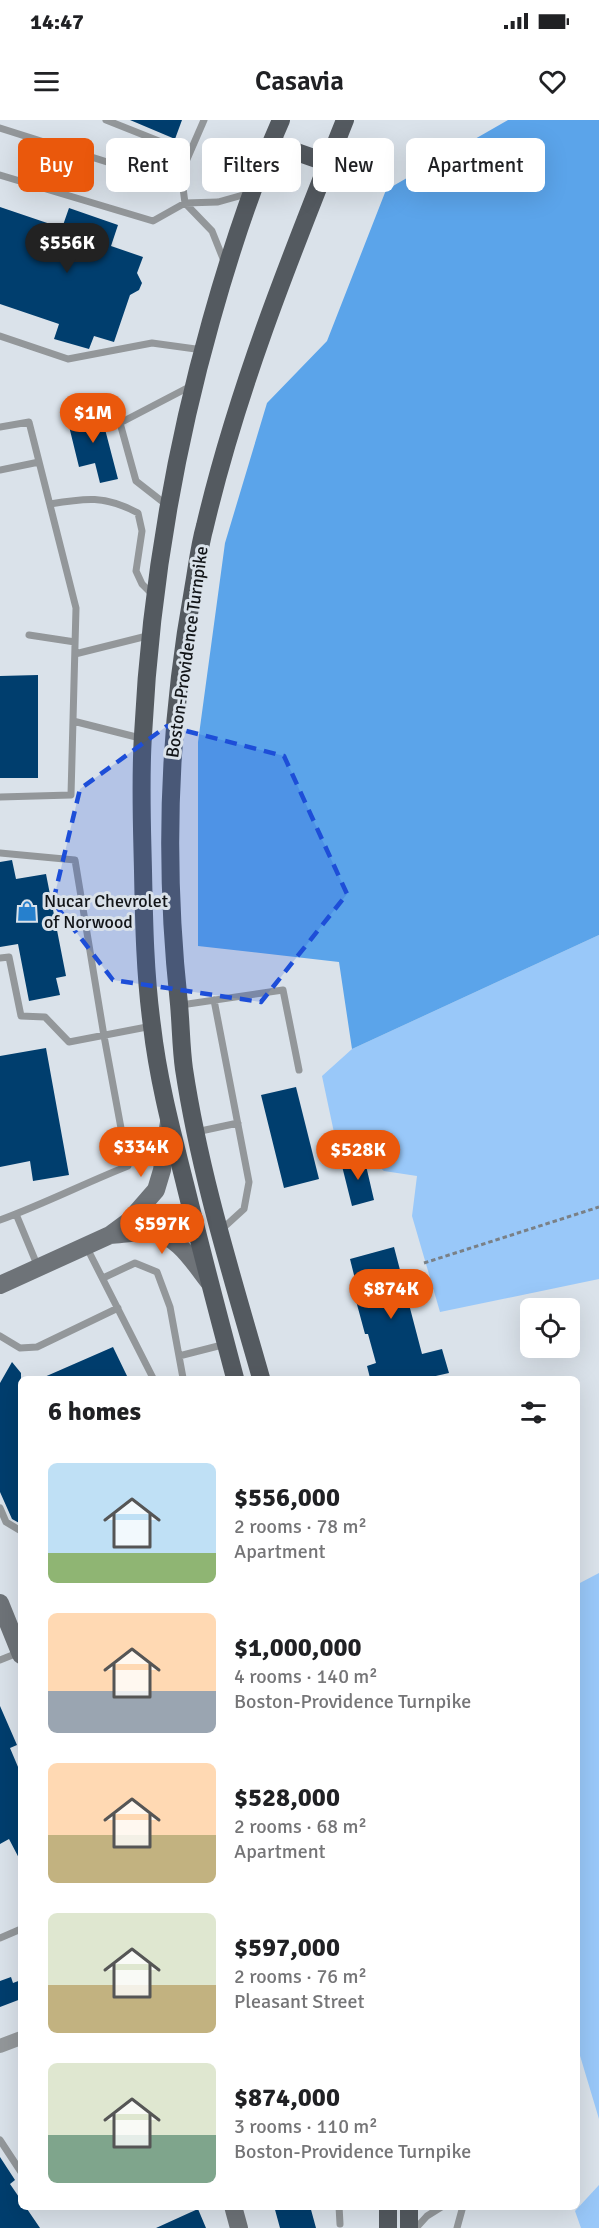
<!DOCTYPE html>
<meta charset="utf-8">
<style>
body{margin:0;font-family:Signika,sans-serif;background:#f2f2f2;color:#202124;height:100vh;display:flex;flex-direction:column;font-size:22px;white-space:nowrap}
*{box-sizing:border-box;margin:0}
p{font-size:20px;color:#757577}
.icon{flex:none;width:33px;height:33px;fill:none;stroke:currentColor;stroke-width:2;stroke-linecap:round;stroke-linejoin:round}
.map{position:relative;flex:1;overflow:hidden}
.side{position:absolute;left:18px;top:1256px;width:562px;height:834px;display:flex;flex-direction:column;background:#fff;border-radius:9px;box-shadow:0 6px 24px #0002}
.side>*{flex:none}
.hud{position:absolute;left:18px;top:18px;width:564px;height:54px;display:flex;gap:12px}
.controls{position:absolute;left:520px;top:1178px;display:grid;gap:12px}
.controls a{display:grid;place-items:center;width:60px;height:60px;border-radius:9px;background:#fff;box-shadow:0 6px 24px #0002;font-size:30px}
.price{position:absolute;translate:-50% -51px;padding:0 14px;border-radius:21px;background:#ea580c;color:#fff;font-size:20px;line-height:39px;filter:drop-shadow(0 2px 3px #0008)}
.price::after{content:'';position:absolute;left:50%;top:36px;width:18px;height:14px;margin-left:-9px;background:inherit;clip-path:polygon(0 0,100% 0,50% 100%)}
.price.selected{background:#222;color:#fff}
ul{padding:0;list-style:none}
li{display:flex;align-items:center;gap:18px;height:150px;padding:0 30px}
li span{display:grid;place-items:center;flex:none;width:168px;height:120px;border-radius:9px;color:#555}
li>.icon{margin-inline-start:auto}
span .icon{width:72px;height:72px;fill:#fffc;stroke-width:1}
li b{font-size:26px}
h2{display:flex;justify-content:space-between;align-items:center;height:72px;padding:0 30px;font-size:26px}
.chip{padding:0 21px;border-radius:9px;background:#fff;box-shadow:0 6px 24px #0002;font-size:21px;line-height:54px}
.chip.selected{background:#ea580c;color:#fff}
.status{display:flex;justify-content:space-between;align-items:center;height:42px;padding:0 30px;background:#fff;direction:ltr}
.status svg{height:16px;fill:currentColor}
header{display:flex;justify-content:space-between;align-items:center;height:78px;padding:0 30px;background:#fff;font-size:27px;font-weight:600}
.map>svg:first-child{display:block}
</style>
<div class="status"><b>14:47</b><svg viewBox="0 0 49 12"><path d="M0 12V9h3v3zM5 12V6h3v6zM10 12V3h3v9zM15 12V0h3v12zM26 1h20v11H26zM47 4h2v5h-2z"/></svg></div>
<header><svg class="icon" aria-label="menu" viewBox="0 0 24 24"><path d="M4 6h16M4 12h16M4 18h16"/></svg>Casavia<svg class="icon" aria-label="heart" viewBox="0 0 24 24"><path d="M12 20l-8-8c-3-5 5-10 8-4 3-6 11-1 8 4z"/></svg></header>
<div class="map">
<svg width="599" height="2108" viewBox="0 0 599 2108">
<rect width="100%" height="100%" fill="#dae2ea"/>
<path fill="#99c8f9" d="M599,815V1159L440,1192L412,1096L417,1056L384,1051L362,1031L339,1036L322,956L352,929Z
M599,1453V1999L578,1929V1464Z
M599,2065V2108H581L575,2091Z"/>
<path fill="#5ba4ea" d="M508,0H599V815L352,929L339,842L198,826V622L225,423L267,283L327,221L386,70Z"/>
<path fill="#003e6e" d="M130,0H182L175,19Z
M0,87L62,108L69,88L118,105L111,126L143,137L137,153L142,163L139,170L130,175L114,222L94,216L89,229L54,219L59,204L0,184Z
M100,290L118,359L100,363L95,343L79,347L67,298Z
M38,555V658H0V556Z
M12,740L16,759L46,754L66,856L56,858L60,875L29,881L18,824L0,827V742Z
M46,928L69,1055L33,1061L30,1041L0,1047V936Z
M296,967L319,1059L284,1068L261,975Z
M364,1037L374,1080L352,1086L341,1042Z
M394,1127L422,1234L442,1229L449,1253L427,1258H370L367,1246L376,1243L368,1214H365L355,1177L359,1175L350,1139Z
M113,1227L128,1258H42Z
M12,1242L21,1253V1404L12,1399L0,1372V1263Z
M0,1586L17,1625L10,1628L21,1654V1742L9,1719L0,1724Z
M11,1857L13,1863L21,1860V1879L0,1887V1861Z
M0,2037L15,2060L10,2064L21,2080V2086H25L40,2108H0Z
M274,2086H310L316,2108H280Z
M198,2089L206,2108H156L189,2093Z"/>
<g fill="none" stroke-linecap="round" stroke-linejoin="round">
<path stroke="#7a8086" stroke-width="3" stroke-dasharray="4.5 3" stroke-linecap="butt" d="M424,1143L599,1087"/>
<path stroke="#93979a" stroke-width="7" d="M106,0L189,33
M204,0L181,53L185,83L212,111L224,141
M0,8L183,66
M0,55L153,101L185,83L218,82L250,73
M0,216L68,239L152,223L203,230
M0,307L29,302L76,488L71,675L0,677
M0,350L39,342
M50,384C85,378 105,375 138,393L142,411L136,451L142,464L153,475
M168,386L136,361L120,303L191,266
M29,515L75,522
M75,534L151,515
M73,601L140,618
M0,733L75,740L104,916L128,1046C85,1063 44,1084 0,1100
M0,838L9,837L21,896L45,897L69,922L152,906
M214,880L249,1062L244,1089L221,1110
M181,885L283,870L299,950
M196,1012L238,1003
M16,1094L38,1147
M87,1128L153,1258
M103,1158L135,1143L157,1152L170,1187L183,1258
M0,1216L20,1228L37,1227L118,1188
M179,1236L226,1224
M0,1388L6,1402L21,1411
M0,1540L20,1532
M0,1818L21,1809
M0,2020L21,2052
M339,2086L340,2104
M416,2108L427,2096L443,2086
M457,2108L463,2086"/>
<path stroke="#93979a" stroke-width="14" d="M0,1926L21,1918"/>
<path stroke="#6e7378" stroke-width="18" d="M110,1115C123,1114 136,1112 149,1112C178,1114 193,1142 209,1162
M0,1165L110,1115L129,1101L156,1070L162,1050L169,1002
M0,1483L21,1535
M233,2086L239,2108"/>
<path stroke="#545a60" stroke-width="18" d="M271,23L328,43
M235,1258C218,1194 201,1129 185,1064C172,1012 158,959 152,906C145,855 144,803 143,751C142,706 140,661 143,615C150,475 173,336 211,201C230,133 252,65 281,0
M261,1258C232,1156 200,1055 184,949C181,928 181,906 179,884C164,746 168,607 193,470C197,448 199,427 205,406C238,266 292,133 345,0
M388,2086V2108
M409,2108V2086"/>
</g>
<path fill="#1d4ed8" fill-opacity="0.2" stroke="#1d4ed8" stroke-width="4.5" stroke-dasharray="12 8" stroke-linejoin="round" d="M167,606L284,636L347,774L261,882L113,860L53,782L80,669Z"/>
<defs>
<g id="shop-bare" transform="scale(1.62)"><path d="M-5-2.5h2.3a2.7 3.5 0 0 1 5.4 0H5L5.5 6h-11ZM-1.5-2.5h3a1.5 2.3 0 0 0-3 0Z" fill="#2680cd" stroke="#dae2ea" stroke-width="2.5" paint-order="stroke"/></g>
</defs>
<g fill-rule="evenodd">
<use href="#shop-bare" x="27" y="791"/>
</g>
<g text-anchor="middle" stroke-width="6" stroke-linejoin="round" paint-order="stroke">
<g font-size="18" fill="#121518" stroke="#dae2ea">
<text transform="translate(187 532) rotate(-82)" y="6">Boston-Providence Turnpike</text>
</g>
<g font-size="18" fill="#121518" stroke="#dae2ea" text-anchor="start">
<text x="44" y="787">Nucar Chevrolet<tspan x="44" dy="21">of Norwood</tspan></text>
</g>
</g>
</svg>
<div class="controls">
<a><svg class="icon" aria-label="locate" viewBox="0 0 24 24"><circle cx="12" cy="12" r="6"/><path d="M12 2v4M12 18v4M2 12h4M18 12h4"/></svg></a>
</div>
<b class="price selected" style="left:67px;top:154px">$556K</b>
<b class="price" style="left:93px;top:324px">$1M</b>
<b class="price" style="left:141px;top:1058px">$334K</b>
<b class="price" style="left:358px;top:1061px">$528K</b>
<b class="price" style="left:162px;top:1135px">$597K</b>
<b class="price" style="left:391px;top:1200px">$874K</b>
<div class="hud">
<a class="chip selected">Buy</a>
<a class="chip">Rent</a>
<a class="chip">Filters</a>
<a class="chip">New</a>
<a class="chip">Apartment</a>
</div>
<section class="side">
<h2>6 homes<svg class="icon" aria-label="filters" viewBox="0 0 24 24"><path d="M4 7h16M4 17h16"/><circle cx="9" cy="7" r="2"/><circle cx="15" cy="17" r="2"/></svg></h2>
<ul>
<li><span style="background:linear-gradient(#bfe0f5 75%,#8fb573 0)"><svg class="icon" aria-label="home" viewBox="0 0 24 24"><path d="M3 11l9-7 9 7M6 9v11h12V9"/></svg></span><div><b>$556,000</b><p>2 rooms · 78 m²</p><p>Apartment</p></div></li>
<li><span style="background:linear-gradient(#ffd9b3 65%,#9aa5b1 0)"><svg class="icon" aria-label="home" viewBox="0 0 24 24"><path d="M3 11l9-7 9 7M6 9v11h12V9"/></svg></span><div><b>$1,000,000</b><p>4 rooms · 140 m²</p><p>Boston-Providence Turnpike</p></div></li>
<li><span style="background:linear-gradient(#ffd9b3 60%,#c2b280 0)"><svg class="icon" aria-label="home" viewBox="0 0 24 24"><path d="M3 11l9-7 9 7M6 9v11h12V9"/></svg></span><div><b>$528,000</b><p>2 rooms · 68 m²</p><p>Apartment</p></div></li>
<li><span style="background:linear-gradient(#dfe7d0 60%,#c2b280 0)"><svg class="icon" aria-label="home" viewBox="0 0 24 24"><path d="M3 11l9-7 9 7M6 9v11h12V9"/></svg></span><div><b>$597,000</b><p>2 rooms · 76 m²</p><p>Pleasant Street</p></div></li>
<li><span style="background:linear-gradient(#dfe7d0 60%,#7fa58c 0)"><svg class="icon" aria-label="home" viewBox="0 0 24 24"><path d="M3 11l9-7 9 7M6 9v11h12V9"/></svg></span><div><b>$874,000</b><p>3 rooms · 110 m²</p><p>Boston-Providence Turnpike</p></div></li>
</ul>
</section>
</div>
